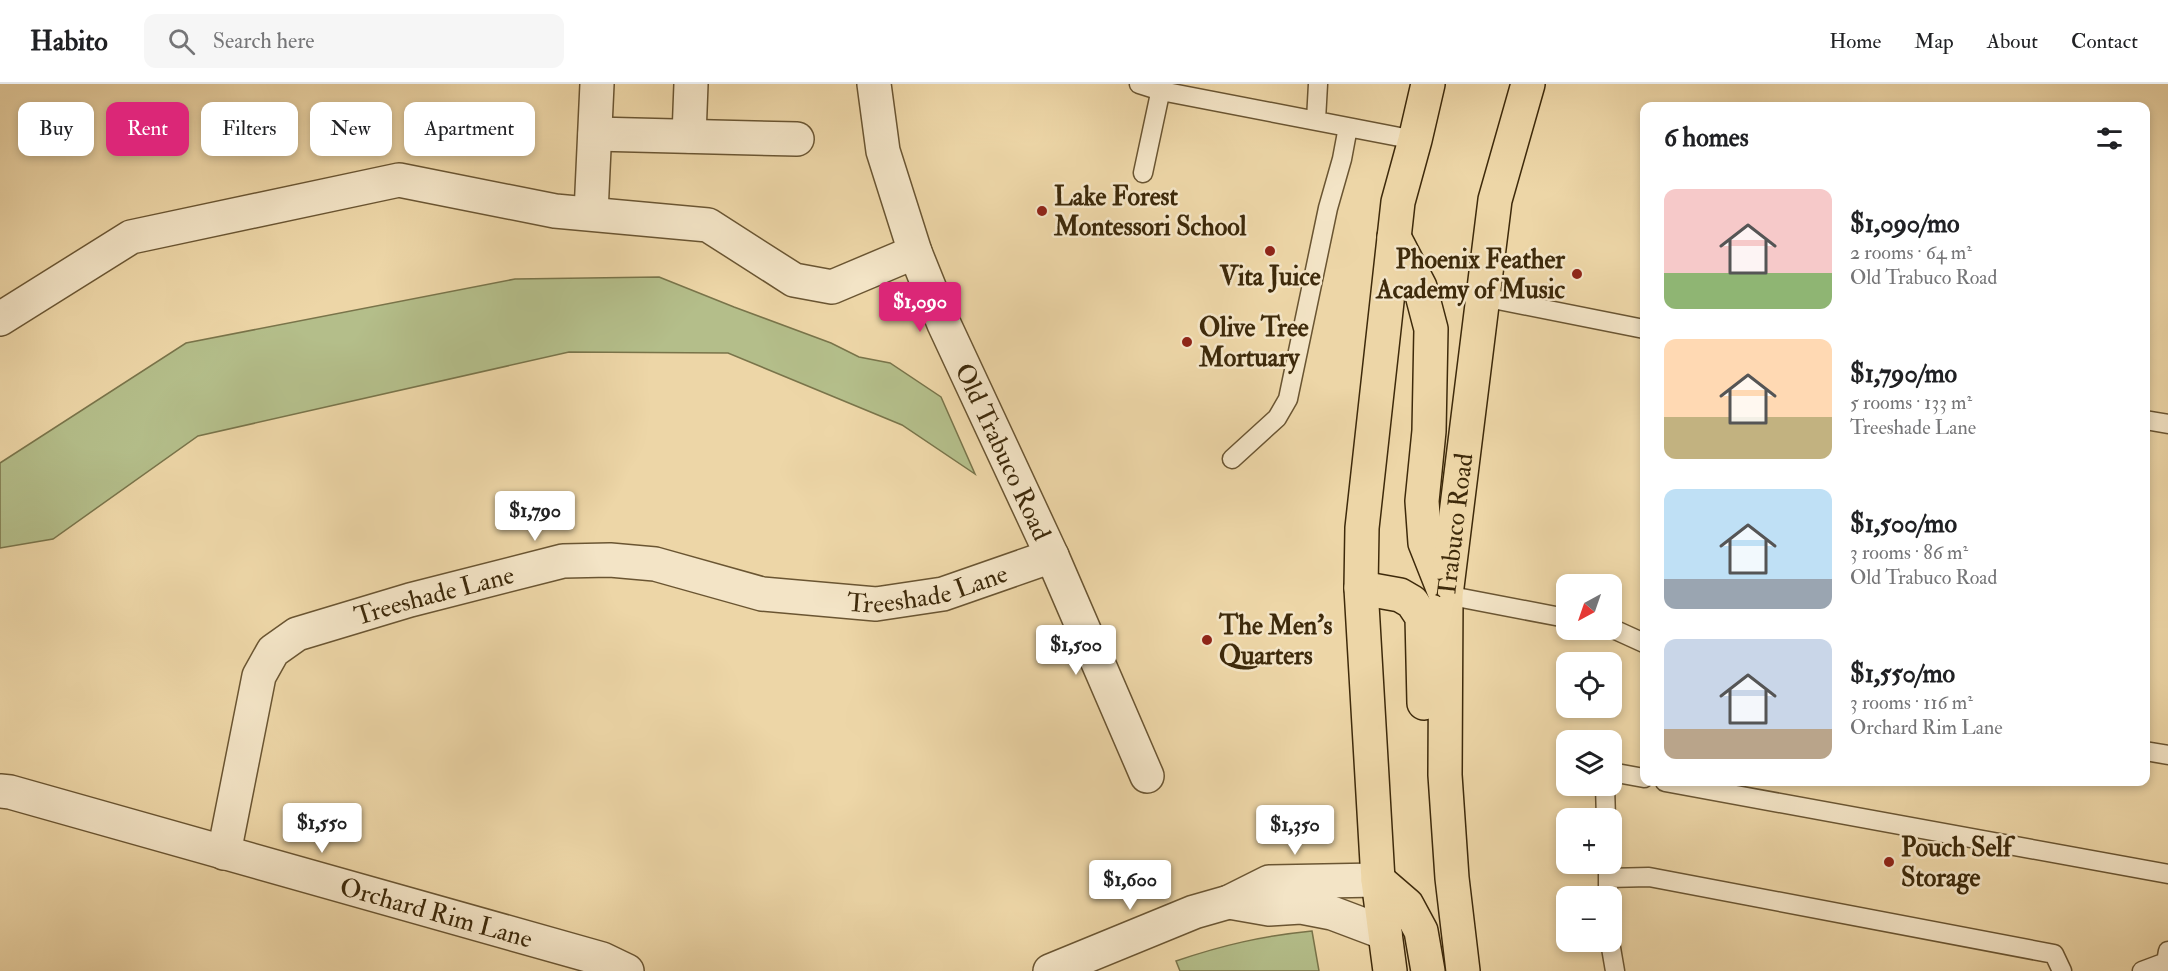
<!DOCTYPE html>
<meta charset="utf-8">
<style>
body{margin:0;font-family:"IM FELL Double Pica",serif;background:#f6f6f6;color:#202124;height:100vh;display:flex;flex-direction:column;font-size:22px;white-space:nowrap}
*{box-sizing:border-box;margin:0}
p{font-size:20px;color:#757577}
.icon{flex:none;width:33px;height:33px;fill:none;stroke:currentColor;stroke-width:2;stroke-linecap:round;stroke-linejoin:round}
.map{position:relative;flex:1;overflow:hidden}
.details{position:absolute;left:1640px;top:18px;width:510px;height:684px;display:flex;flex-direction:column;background:#fff;border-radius:12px;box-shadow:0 3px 9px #0003}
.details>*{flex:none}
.hud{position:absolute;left:18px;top:18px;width:570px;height:54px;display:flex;gap:12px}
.needle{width:39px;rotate:220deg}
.controls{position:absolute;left:1556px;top:490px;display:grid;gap:12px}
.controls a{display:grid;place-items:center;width:66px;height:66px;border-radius:12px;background:#fff;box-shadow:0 3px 9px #0003;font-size:30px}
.price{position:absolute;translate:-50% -51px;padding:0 14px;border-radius:6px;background:#fff;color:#222;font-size:20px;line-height:39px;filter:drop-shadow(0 2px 3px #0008)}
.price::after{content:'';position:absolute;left:50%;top:36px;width:18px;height:14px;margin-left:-9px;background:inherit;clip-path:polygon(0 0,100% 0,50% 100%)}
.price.on{background:#db2777;color:#fff}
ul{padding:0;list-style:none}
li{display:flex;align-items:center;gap:18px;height:150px;padding:0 24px}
li span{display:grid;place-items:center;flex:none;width:168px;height:120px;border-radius:12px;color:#555}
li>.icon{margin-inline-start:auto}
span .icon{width:72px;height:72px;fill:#fffc;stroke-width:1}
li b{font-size:26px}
h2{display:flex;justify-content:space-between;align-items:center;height:72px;padding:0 24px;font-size:26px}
.pill{padding:0 21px;border-radius:12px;background:#fff;box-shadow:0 3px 9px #0003;font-size:21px;line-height:54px}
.pill.on{background:#db2777;color:#fff}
header{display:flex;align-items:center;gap:36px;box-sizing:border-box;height:84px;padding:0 30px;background:#fff;border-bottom:2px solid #e0e0e0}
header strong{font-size:28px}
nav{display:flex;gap:33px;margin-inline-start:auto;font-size:21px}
.search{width:420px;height:54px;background:#f6f6f6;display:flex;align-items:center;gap:15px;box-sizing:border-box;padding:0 21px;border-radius:12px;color:#757577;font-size:22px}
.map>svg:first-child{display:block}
</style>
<header>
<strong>Habito</strong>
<div class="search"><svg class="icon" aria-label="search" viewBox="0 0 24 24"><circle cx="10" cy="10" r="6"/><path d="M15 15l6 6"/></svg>Search here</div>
<nav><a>Home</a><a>Map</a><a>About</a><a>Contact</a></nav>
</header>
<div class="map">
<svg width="2168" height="887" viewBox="0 0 2168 887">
<rect width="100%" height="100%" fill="#edd6a7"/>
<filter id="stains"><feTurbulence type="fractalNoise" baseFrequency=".00333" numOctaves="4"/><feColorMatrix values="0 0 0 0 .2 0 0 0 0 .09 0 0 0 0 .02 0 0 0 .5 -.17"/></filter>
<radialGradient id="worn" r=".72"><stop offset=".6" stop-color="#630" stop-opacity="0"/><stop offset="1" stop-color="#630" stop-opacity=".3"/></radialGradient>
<path fill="#b4be8a" stroke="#79744a" stroke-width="1.5" d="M659,193L734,223L831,259L859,273L890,279L941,313L975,390L902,341L728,269L569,268L198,352L53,455L0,464V379L186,259L515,195Z
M1312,847L1319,887H1180L1176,877C1223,861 1262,852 1312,847Z"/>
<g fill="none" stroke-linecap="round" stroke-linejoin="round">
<g stroke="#6a5532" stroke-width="21">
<path id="service" d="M1139,0L1161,7L1415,56
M1316,36L1318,0
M1143,89L1162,0
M1483,213L1644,245
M2145,336L2168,340
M1232,375L1277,334L1288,315L1328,124L1342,75L1348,43
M1446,511L1566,534
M1611,544L1644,559
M2145,667L2168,671
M1611,688L1644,694
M1665,698L2168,790
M1605,702L1606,735
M1608,780V813
M1608,794L1649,793L2054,870L2062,887
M1610,858L1615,887
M2142,887L2166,878L2168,867"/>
</g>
<g stroke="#6a5532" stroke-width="36">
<g id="minor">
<path id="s1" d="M874,0L883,67L915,168L944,240L1052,472L1147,692"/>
<path d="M595,50L797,55"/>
<path d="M689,52L691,0"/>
<path d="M591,129L597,0"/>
<path d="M0,235L131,153L399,96L555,127L708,141L794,196L832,203L915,168"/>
<path id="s2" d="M0,707L10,708L602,875L627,887"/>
<path id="s3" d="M224,769L259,592L273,567L297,550L410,516L563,477L610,476L655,480L762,510L876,520L943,510L1052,472"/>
<path d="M1229,818L1269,825L1301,823L1332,829L1385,849"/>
<path d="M1050,887L1194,828L1229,818L1269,798L1378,796"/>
</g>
</g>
<g stroke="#3e2a0b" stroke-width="36">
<g id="primary">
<path d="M1394,153L1420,203L1431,245L1429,347L1422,417L1425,459L1444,507"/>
<path d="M1361,504L1400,511L1412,518L1422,533L1424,619"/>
<path d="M1378,796L1407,821L1421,847L1428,887"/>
<path d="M1390,887L1378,796L1361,504L1362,444L1398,118L1415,56L1428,0"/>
<path id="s4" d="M1463,887L1452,794L1445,691L1446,511L1495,116L1528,0"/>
</g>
</g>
<use href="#service" stroke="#f3e4c6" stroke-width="18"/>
<use href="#minor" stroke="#f3e4c6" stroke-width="33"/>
<use href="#primary" stroke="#edd6a7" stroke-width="33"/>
</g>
<g fill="#8f2418" stroke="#f3e4c6" stroke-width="2">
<circle cx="1042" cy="127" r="6"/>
<circle cx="1270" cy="167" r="6"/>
<circle cx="1577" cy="190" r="6"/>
<circle cx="1187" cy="258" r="6"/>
<circle cx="1207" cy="556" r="6"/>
<circle cx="1889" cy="778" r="6"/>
</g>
<g text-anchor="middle" stroke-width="5" stroke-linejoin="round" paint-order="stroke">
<g font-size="26" font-weight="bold" fill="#3e2a0b" stroke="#f3e4c6" text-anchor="start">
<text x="1054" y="121">Lake Forest<tspan x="1054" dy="30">Montessori School</tspan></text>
<text x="1565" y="184" text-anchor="end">Phoenix Feather<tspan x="1565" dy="30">Academy of Music</tspan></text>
<text x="1270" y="201" text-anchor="middle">Vita Juice</text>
<text x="1199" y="252">Olive Tree<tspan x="1199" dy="30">Mortuary</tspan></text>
<text x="1219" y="550">The Men's<tspan x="1219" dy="30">Quarters</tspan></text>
<text x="1901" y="772">Pouch Self<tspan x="1901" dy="30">Storage</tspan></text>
</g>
<g font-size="26" fill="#3e2a0b" stroke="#f3e4c6">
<text dy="9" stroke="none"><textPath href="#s1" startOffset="392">Old Trabuco Road</textPath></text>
<text dy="9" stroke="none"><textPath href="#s4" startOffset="447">Trabuco Road</textPath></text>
<text dy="9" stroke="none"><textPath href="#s3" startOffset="885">Treeshade Lane</textPath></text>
<text dy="9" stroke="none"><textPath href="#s3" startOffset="381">Treeshade Lane</textPath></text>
<text dy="9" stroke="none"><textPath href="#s2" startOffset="453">Orchard Rim Lane</textPath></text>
</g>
</g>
<rect width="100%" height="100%" filter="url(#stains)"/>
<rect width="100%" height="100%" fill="url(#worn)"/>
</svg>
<div class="controls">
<a><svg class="needle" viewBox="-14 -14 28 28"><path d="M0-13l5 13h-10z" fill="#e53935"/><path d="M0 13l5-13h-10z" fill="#757577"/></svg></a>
<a><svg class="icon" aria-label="locate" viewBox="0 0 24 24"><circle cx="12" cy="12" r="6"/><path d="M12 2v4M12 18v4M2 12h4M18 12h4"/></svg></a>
<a><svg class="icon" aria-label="layers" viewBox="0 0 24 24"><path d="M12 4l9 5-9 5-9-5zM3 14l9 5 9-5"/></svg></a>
<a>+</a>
<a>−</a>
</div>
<b class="price on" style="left:920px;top:249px">$1,090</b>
<b class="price" style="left:535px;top:458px">$1,790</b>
<b class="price" style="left:1076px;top:592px">$1,500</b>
<b class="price" style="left:322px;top:770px">$1,550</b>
<b class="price" style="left:1295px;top:772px">$1,350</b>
<b class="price" style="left:1130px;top:827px">$1,600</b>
<div class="hud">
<a class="pill">Buy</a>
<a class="pill on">Rent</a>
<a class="pill">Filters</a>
<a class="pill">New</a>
<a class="pill">Apartment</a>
</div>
<section class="details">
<h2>6 homes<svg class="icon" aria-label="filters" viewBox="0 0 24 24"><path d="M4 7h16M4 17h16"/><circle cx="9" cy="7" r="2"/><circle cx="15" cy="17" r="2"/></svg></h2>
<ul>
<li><span style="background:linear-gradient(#f6c9c9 70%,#8fb573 0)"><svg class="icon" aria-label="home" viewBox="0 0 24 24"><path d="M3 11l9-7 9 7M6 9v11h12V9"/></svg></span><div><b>$1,090/mo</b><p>2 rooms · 64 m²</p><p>Old Trabuco Road</p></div></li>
<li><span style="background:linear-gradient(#ffd9b3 65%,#c2b280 0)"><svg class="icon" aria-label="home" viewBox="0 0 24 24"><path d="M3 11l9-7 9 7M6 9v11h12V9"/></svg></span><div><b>$1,790/mo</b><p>5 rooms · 133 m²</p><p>Treeshade Lane</p></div></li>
<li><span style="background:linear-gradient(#bfe0f5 75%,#9aa5b1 0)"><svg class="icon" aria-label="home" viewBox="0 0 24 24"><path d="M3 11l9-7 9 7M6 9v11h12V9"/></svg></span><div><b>$1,500/mo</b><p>3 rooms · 86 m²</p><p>Old Trabuco Road</p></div></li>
<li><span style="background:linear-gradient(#c9d6e8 75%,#b9a48a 0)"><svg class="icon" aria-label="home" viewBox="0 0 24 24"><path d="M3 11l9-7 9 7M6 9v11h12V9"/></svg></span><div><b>$1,550/mo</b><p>3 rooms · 116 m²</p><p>Orchard Rim Lane</p></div></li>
</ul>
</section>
</div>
